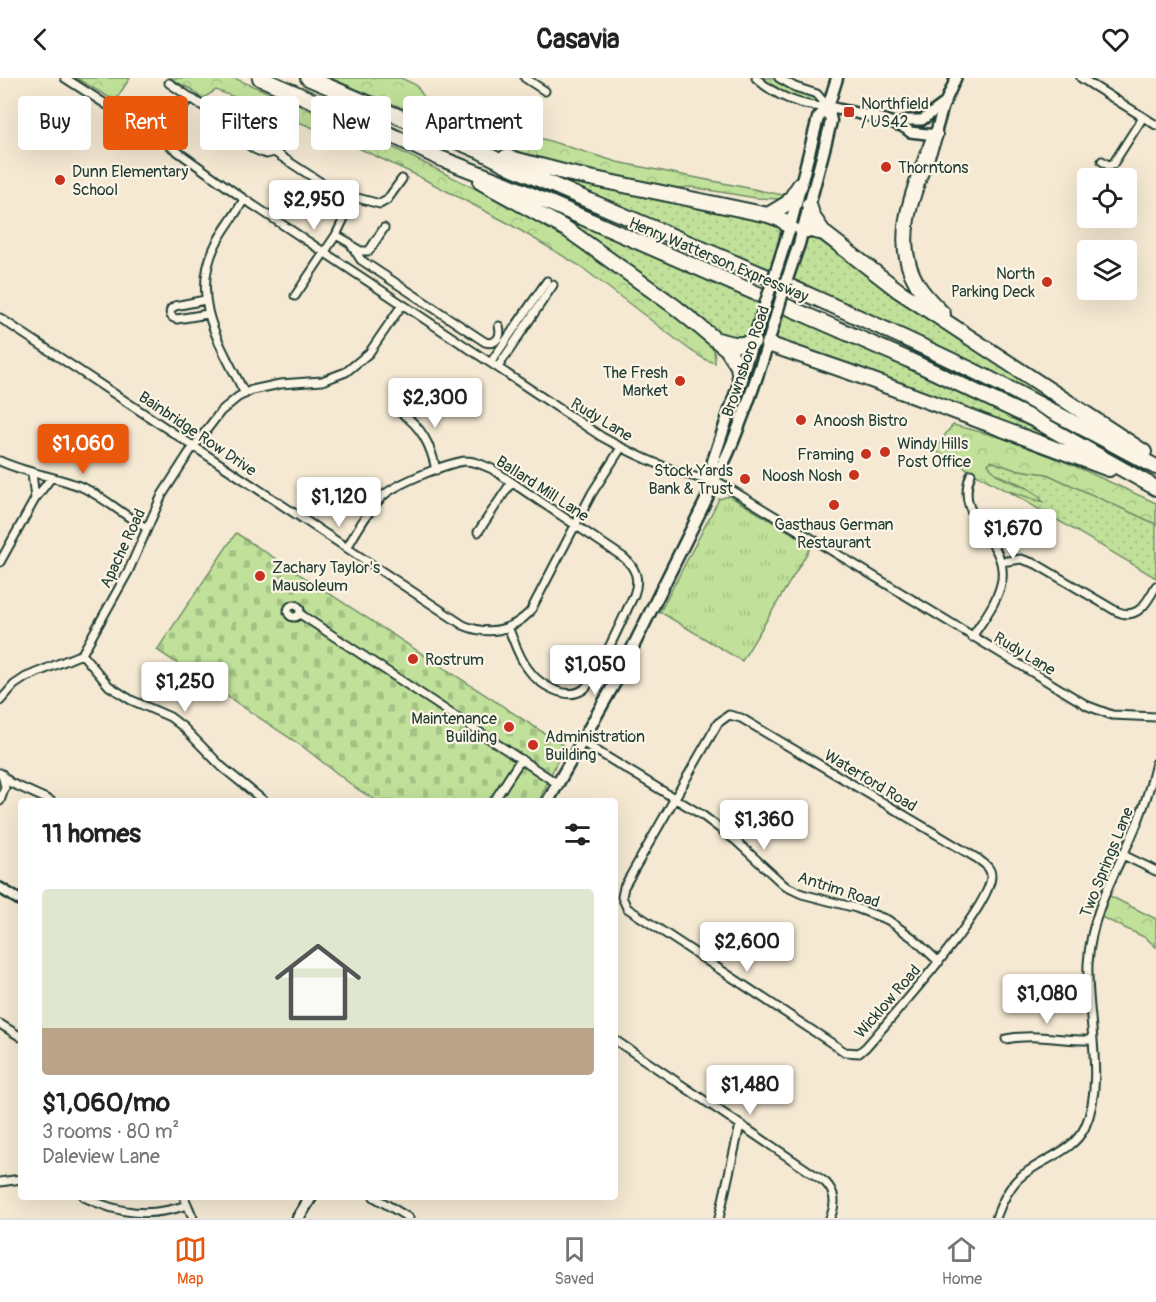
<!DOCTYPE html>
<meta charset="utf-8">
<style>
body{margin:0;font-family:Pangolin,sans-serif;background:#f2f2f2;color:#222;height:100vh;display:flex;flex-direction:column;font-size:22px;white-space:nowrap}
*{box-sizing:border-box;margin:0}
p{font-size:20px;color:#767676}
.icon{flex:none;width:33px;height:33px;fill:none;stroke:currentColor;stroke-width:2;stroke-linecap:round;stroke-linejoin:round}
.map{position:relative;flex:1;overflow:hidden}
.details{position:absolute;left:18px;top:720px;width:600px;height:402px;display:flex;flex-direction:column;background:#fff;border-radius:6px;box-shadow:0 6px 24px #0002}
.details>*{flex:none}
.hud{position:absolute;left:18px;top:18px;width:600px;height:54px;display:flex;gap:12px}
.controls{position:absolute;left:1077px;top:90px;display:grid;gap:12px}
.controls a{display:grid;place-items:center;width:60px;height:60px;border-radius:6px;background:#fff;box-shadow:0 6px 24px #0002;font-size:30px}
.price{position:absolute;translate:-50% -51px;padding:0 14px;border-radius:6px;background:#fff;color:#222;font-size:20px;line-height:39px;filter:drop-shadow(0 2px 3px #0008)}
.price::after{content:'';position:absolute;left:50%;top:36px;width:18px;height:14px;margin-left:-9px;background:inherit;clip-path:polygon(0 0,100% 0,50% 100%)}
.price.active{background:#ea580c;color:#fff}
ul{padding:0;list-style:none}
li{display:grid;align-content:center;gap:12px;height:318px;padding:0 24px}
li+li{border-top:2px solid #e0e0e0}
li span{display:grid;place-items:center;height:186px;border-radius:6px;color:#555}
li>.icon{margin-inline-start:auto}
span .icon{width:108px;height:108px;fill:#fffc;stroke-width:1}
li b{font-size:26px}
h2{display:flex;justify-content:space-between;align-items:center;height:72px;padding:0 24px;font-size:26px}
.chip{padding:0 21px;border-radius:6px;background:#fff;box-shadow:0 6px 24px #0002;font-size:21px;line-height:54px}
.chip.active{background:#ea580c;color:#fff}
header{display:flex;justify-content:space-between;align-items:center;height:78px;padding:0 24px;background:#fff;font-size:27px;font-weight:800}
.menu{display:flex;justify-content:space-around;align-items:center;height:84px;border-top:2px solid #e0e0e0;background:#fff;font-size:16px;color:#767676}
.menu a{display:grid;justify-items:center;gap:3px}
.menu .active{color:#ea580c}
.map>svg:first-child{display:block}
</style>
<header><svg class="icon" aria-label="back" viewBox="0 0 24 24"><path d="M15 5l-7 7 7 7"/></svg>Casavia<svg class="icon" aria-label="heart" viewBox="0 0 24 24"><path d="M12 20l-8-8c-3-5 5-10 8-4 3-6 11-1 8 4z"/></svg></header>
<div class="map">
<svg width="1156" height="1140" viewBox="0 0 1156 1140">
<defs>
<pattern id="grass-dots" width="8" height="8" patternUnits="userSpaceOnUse" patternTransform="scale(1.5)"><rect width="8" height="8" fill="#c1e19a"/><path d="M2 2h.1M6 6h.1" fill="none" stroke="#a5c285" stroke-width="1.8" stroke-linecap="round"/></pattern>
<pattern id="forest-crowns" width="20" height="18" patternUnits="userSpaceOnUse" patternTransform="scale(1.5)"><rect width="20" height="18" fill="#c1e19a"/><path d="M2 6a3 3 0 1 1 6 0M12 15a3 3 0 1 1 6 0" fill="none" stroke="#a5c285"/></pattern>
<pattern id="cemetery-stones" width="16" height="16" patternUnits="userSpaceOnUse" patternTransform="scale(1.5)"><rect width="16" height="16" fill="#c1e19a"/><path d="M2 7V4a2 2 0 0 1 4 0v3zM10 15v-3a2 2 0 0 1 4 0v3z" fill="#a5c285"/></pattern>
<pattern id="park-tufts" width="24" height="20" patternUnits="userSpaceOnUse" patternTransform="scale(1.5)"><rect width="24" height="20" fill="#c1e19a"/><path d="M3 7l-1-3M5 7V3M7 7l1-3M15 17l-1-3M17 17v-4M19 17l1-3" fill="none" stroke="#a5c285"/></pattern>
</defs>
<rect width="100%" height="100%" fill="#f5e9d3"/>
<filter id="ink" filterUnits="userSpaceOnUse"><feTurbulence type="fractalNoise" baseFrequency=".0167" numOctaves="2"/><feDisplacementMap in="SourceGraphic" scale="12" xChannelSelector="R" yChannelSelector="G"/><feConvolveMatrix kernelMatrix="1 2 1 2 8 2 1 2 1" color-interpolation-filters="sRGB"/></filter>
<g filter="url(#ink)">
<path fill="url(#grass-dots)" stroke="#708f67" stroke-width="1.5" d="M760,0H774L814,18L815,24L813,25C793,21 777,13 760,0Z
M532,92L775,142L781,149L775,179L769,195Z
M527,123L760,223L748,261L743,262L718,256Z
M809,158L816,160L914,232L981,273L1055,324L1054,326L930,265L793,204L806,160Z
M783,234L953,310L1080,374L781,263L775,260V257Z
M991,383L1013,391L1047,396L1156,446V500L1008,413L1042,423C1036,418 1030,411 1024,408C1011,400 995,401 988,386Z"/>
<path fill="url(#forest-crowns)" stroke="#708f67" stroke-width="1.5" d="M76,0H130L115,23Z
M168,0H234L360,53L548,147L687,247C707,257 715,260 715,285L706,282L690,272L580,188L506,144L414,96L324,54L216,12L202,21L191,11Z
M330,0H401L416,7L428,25L617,84L783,117L781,121L756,120L691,109L665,111L544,84L501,71Z
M953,347L1000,359L1044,374L1156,425V446L1047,396L1013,391L991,383L988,386C999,408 1029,402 1043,424L1003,411L935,373L947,354Z
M1108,817L1156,841V869L1146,860L1099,838Z"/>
<path fill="url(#cemetery-stones)" stroke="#708f67" stroke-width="1.5" d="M236,455L564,668L539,723H377L357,711L302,668L157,572Z"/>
<path fill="url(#park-tufts)" stroke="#708f67" stroke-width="1.5" d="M729,418L812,467L742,583L660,534L719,421Z"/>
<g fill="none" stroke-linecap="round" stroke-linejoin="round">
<g stroke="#1f3d34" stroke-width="11">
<path id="minor" d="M65,0L160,61L244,121L602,359C638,379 679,397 720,405L1088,628L1112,637L1156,639
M525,0L545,13
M756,0C775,18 802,29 828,29
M779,0L795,9L817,16L828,29
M1081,0L1156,47
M169,5L222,41L229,54L256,72L266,76L274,74L328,109L350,118L352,124L336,157L295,218
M160,61L190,19
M1102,83L1108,87L1113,86L1143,39
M350,118L380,126L387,122L402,101
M244,121C236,137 223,151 215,168C189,223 221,267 245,316
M336,157L350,165L361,182L485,264C496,267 502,259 499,248
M352,168L361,173H369L384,150
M205,222L175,228L171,231C169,236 171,240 177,241L208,236
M0,240L463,547C488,558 511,553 530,534L592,415L621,370
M491,284L547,203
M498,289L553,207
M400,334C421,348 431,367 436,392
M0,383C27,396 57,398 84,410C107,421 125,439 147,450
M32,395L35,421
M971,396C952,441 1007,459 1002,501C999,522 983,542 972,559
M478,454L511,405
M347,470C357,452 369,431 384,417C398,405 447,385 465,383C475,383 483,387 492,391L623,479C636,490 640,501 634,517C625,535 596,602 584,611C567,624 538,606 528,591C519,580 514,563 508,549
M0,484L35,421L51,400
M1001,484L1021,481L1036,486L1116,533C1137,543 1147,525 1156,508
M288 533a6 6 0 1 1 12 0a6 6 0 1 1-12 0Z
M300,536L558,706
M82,576L109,608L131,622L170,639L183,649L222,689L264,723
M0,623L14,607L26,599L82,576L128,494L162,417L189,375L221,333L238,319L252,312L280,306L322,303L346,294L369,275L402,227
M729,637L741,640L978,781C984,786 991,789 991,798C991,830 891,940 866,969L859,975L845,974L627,830L622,819L624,809L718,645Z
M582,664L702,737L735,762L785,808L802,816L856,830L888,842L913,860L939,884
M0,695L11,705L51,723
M0,723L5,709L2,696
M494,723L521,681
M1123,777L1156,793
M0,946L21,959
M1006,961C1035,955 1063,963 1092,962
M615,962L825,1104C836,1115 836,1126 830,1140
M0,1104L21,1101
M84,1119C120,1136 149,1140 187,1127
M184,1119L193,1140
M374,1119L409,1140
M719,1140L740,1047
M996,1140C1001,1126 1007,1112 1018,1101C1039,1081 1072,1076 1085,1049C1106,1003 1086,936 1088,886C1091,838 1110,805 1130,762C1141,738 1150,711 1156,685"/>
</g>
<g stroke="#1f3d34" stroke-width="14">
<path id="tertiary" d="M828,29C845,33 900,42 910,54L935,57
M897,47L908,42H922L945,25
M935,57L943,29L956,0
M0,810L21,823"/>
</g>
<g stroke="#1f3d34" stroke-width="15">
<path id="primary" d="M778,187L790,149L818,40L828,29L837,0
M786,204L799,166L828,56L831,43L828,29
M713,403C727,382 735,358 744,335C755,305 765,276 774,245
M548,723L617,601L707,420L713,403V383L761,239
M298,1140L311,1119"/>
</g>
<g stroke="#1f3d34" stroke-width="18">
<path id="motorway" d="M260,0L387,55L437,79L506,106L909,282L1033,341L1156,410
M308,0L480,73L511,89C669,158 829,222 984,298C1042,327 1099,359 1156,389
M935,57C919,102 889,157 916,204C922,216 933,226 943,236
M506,79L571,96L768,137L782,142L790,149
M481,104L568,152L674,228L727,271L738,288L740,302
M809,127L813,139L824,155L899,213L1144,374
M768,137L788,125L800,107
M802,152H810L824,155
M718,262C731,266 740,268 753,264
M768,266L855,296L1109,391"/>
</g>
<use href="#minor" stroke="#fcf5e5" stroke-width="7"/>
<use href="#tertiary" stroke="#fcf5e5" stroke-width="9"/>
<use href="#primary" stroke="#fcf5e5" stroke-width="10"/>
<use href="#motorway" stroke="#fcf5e5" stroke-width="14"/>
<g stroke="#1f3d34" stroke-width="15" stroke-linecap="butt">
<path id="primary-bridge" d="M761,239L778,187
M774,245L786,204"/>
</g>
<use href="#primary-bridge" stroke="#fcf5e5" stroke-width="10"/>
</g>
</g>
<g fill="#c8321e" stroke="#fcf5e5" stroke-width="2">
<rect x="843" y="28" width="12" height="12" rx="3"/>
<circle cx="886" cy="89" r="6"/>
<circle cx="60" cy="102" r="6"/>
<circle cx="1047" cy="204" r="6"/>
<circle cx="680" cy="303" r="6"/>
<circle cx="801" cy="342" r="6"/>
<circle cx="885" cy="374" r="6"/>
<circle cx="866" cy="376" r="6"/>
<circle cx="854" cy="397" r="6"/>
<circle cx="745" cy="401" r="6"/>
<circle cx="834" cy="427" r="6"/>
<circle cx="260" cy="498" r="6"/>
<circle cx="413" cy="581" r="6"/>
<circle cx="509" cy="649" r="6"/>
<circle cx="533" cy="667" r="6"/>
</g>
<g text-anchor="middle" stroke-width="4.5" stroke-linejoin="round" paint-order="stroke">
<g font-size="16" fill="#1f3d34" stroke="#fcf5e5" text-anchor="start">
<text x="861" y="31">Northfield<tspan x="861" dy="18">/ US42</tspan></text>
<text x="898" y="95">Thorntons</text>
<text x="72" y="99">Dunn Elementary<tspan x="72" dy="18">School</tspan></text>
<text x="1035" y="201" text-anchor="end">North<tspan x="1035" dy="18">Parking Deck</tspan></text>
<text x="668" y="300" text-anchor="end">The Fresh<tspan x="668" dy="18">Market</tspan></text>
<text x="813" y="348">Anoosh Bistro</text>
<text x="897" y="371">Windy Hills<tspan x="897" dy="18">Post Office</tspan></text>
<text x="854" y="382" text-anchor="end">Framing</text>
<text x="733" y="398" text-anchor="end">Stock Yards<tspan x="733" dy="18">Bank &amp; Trust</tspan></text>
<text x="842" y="403" text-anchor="end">Noosh Nosh</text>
<text x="834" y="452" text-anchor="middle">Gasthaus German<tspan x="834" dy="18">Restaurant</tspan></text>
<text x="272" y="495">Zachary Taylor's<tspan x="272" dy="18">Mausoleum</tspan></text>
<text x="425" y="587">Rostrum</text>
<text x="497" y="646" text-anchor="end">Maintenance<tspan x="497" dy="18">Building</tspan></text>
<text x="545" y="664">Administration<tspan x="545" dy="18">Building</tspan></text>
</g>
<g font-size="16" fill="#1f3d34" stroke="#fcf5e5">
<text transform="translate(719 181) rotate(23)" y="6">Henry Watterson Expressway</text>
<text transform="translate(745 283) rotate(-71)" y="6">Brownsboro Road</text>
<text transform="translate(602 341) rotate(31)" y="6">Rudy Lane</text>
<text transform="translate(198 355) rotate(34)" y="6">Bainbridge Row Drive</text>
<text transform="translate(543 410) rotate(33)" y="6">Ballard Mill Lane</text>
<text transform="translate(122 470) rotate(-65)" y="6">Apache Road</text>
<text transform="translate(1025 575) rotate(31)" y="6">Rudy Lane</text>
<text transform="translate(871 702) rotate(31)" y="6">Waterford Road</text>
<text transform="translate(1106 784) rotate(-68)" y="6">Two Springs Lane</text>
<text transform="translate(839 811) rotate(18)" y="6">Antrim Road</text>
<text transform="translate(887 923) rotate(-49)" y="6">Wicklow Road</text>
</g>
</g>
</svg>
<div class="controls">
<a><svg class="icon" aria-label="locate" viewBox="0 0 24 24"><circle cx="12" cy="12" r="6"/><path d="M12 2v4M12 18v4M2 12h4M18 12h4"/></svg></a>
<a><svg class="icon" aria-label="layers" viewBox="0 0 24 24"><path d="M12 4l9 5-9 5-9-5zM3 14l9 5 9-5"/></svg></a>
</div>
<b class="price" style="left:314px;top:153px">$2,950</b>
<b class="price" style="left:435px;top:351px">$2,300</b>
<b class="price active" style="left:83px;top:397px">$1,060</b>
<b class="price" style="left:339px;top:450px">$1,120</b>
<b class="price" style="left:1013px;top:482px">$1,670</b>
<b class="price" style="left:595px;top:618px">$1,050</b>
<b class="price" style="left:185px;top:635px">$1,250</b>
<b class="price" style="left:764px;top:773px">$1,360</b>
<b class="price" style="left:747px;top:895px">$2,600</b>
<b class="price" style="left:1047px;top:947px">$1,080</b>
<b class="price" style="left:750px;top:1038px">$1,480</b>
<div class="hud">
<a class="chip">Buy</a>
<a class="chip active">Rent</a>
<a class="chip">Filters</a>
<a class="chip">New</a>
<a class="chip">Apartment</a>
</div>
<section class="details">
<h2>11 homes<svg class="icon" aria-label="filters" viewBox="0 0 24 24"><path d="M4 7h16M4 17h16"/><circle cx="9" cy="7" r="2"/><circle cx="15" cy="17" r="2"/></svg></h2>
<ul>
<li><span style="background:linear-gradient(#dfe7d0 75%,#b9a48a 0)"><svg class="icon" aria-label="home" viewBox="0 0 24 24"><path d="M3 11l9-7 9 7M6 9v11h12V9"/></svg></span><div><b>$1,060/mo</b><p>3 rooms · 80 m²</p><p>Daleview Lane</p></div></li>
</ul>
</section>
</div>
<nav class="menu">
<a class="active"><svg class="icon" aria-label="map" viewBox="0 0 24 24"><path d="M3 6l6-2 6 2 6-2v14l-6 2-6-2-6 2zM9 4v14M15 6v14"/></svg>Map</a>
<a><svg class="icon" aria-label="saved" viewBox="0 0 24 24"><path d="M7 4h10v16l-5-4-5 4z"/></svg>Saved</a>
<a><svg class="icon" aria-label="home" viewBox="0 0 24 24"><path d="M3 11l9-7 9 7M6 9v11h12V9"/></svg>Home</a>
</nav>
